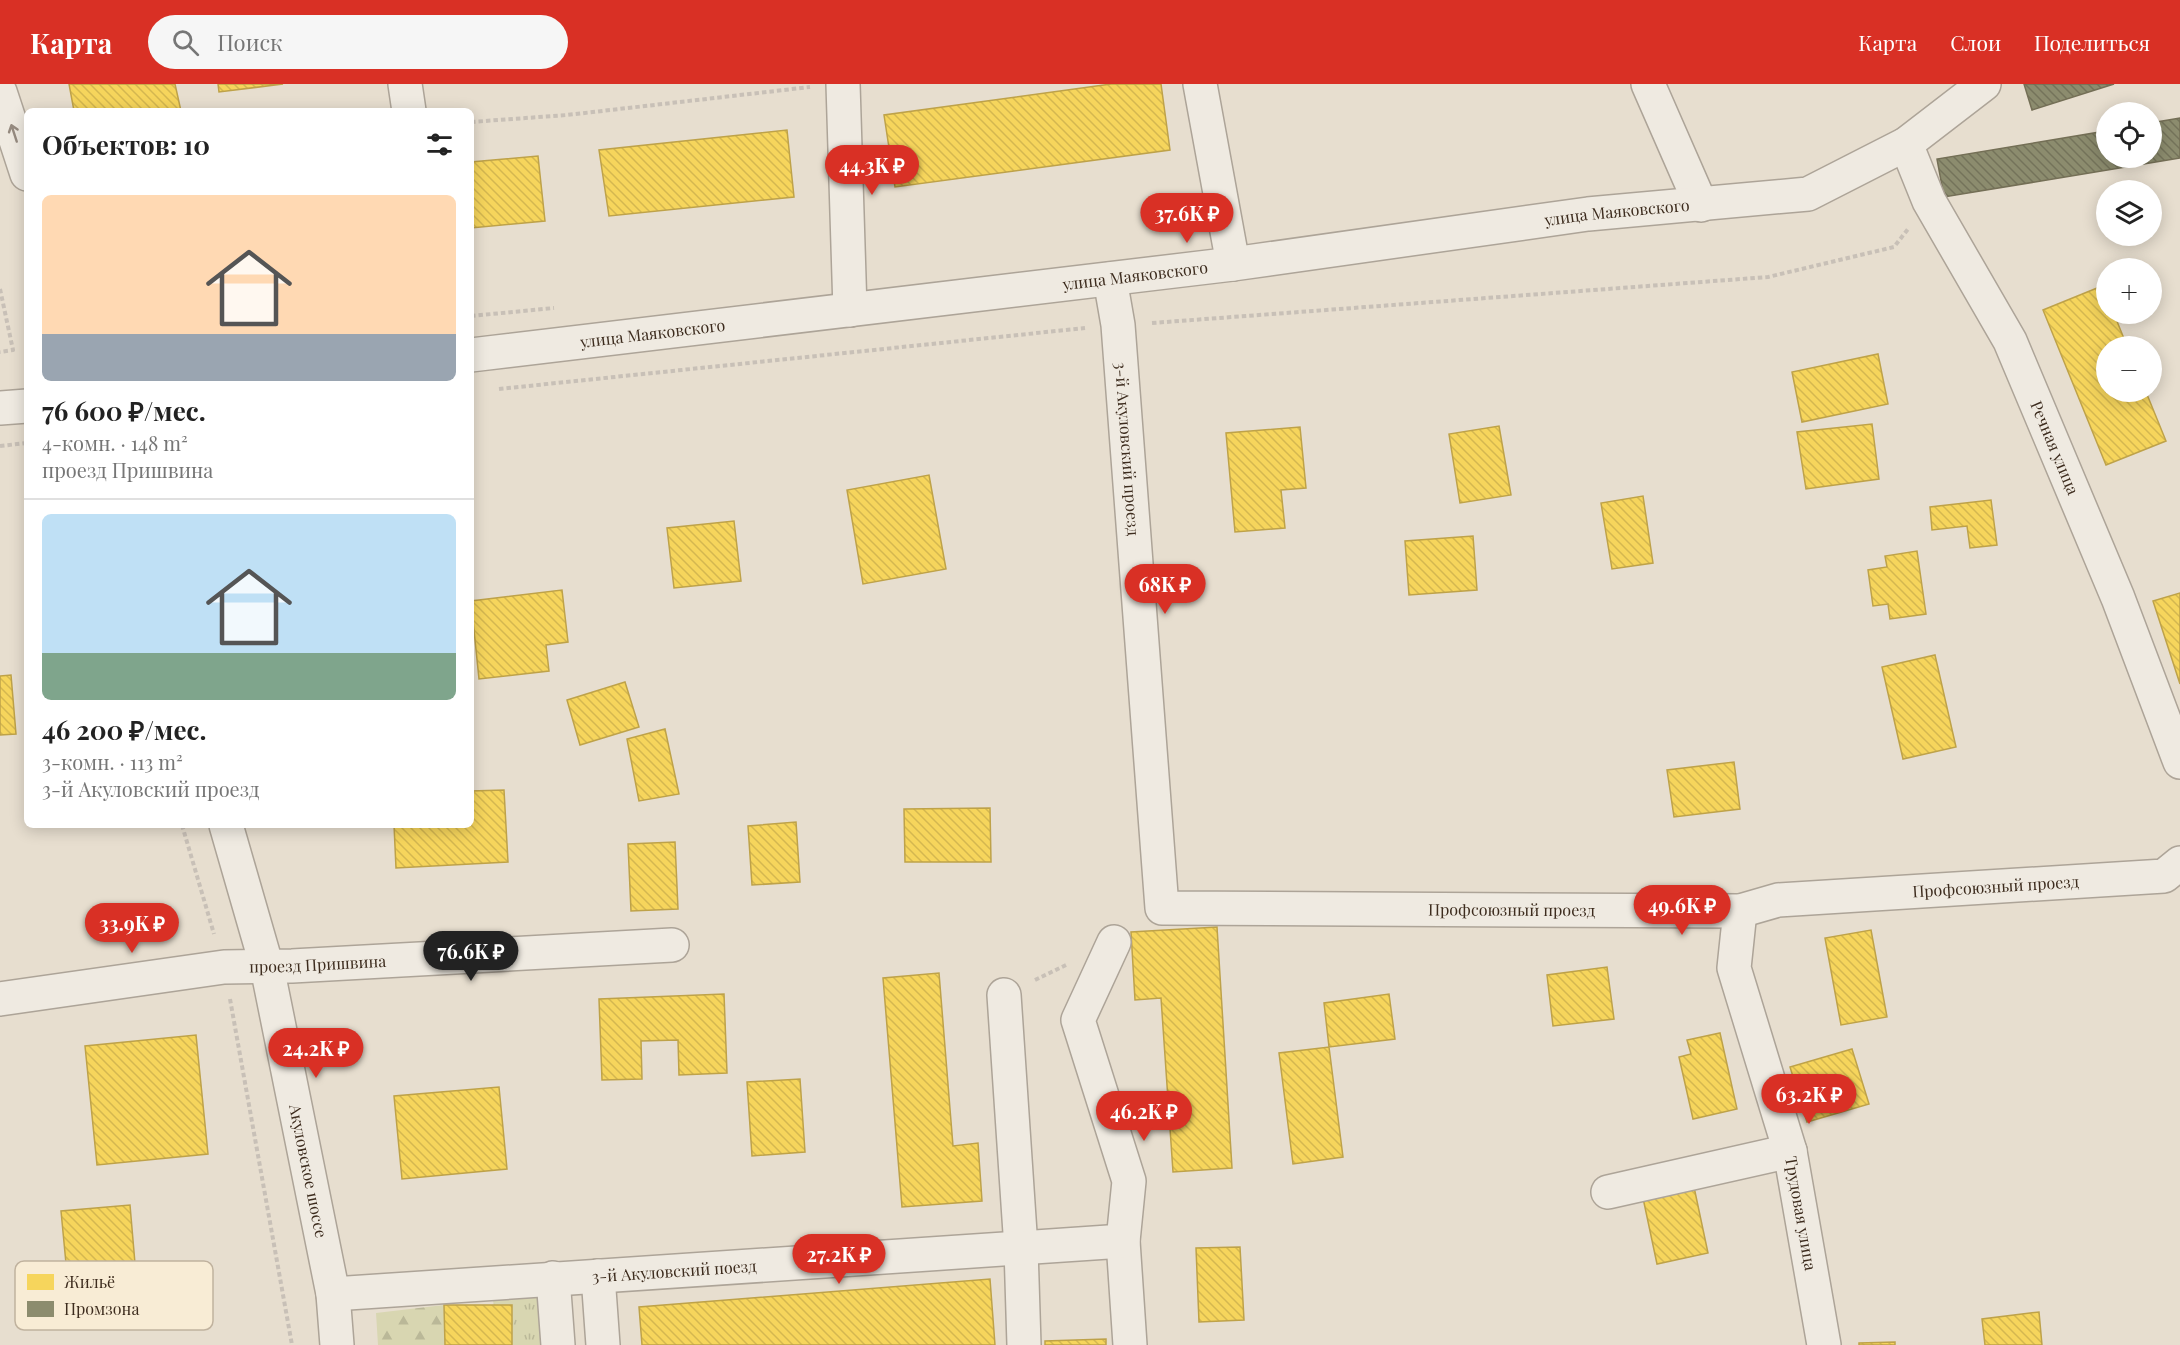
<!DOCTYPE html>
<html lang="ru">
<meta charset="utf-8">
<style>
body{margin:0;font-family:"Playfair Display",serif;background:#f6f6f6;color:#222;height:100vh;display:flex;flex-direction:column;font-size:22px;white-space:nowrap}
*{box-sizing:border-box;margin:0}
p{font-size:20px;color:#767676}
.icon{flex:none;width:33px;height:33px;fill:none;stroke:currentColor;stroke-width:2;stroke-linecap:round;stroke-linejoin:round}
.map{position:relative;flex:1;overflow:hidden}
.side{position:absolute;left:24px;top:24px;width:450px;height:720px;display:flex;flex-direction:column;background:#fff;border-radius:9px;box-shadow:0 3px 15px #0003}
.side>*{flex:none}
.controls{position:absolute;left:2096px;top:18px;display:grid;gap:12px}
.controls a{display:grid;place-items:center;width:66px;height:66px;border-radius:50%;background:#fff;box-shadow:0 3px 15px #0003;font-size:30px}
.price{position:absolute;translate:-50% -51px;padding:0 14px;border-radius:21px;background:#d93025;color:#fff;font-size:20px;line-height:39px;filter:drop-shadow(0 2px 3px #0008)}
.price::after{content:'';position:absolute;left:50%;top:36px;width:18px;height:14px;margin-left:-9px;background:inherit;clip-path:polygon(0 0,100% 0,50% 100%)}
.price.current{background:#222;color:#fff}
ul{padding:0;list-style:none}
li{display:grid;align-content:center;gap:12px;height:318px;padding:0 18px}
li+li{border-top:2px solid #e0e0e0}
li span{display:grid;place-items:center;height:186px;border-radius:9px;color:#555}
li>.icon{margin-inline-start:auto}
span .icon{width:108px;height:108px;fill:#fffc;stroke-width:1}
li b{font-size:26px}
h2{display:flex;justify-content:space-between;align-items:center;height:72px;padding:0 18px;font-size:26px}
header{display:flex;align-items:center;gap:36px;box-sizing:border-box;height:84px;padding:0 30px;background:#d93025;color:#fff}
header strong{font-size:28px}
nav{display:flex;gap:33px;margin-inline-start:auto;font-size:21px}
.search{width:420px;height:54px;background:#f6f6f6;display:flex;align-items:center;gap:15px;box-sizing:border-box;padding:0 21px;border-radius:33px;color:#767676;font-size:22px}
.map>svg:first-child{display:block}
</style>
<header>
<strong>Карта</strong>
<div class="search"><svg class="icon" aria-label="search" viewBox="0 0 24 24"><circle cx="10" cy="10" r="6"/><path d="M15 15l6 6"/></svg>Поиск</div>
<nav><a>Карта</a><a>Слои</a><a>Поделиться</a></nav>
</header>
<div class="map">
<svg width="2180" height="1261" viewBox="0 0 2180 1261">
<defs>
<pattern id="grass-tufts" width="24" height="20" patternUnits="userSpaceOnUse" patternTransform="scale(1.5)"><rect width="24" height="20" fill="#d8d6b1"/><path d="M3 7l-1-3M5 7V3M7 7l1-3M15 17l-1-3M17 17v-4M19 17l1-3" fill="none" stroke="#bab898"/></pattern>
<pattern id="forest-firs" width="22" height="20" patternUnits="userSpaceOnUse" patternTransform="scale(1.5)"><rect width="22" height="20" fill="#d8d6b1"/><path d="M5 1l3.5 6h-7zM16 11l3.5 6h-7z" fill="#bab898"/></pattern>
<pattern id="homes-back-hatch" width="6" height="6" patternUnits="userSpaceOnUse" patternTransform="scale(1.5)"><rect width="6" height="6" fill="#f6d55c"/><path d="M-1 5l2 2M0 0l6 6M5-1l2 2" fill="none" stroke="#d4b750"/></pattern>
<pattern id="industry-back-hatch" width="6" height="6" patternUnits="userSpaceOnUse" patternTransform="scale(1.5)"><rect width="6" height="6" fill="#8c8c6e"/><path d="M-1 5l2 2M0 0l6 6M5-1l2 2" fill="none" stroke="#74735a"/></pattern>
</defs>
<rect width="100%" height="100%" fill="#e7decf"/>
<path fill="url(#grass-tufts)" d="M546,1209L549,1261H512V1221H494L491,1210Z"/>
<path fill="url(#forest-firs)" d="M444,1221L445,1261H378L376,1229Z"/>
<path fill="url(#homes-back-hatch)" stroke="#bea249" stroke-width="1.5" d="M69,0H175L181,27H74Z
M218,0H283L219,8Z
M1111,0H1161L1170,66L895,103L884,31Z
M787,46L794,113L609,132L599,66Z
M538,72L545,137L471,144V78Z
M2102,202L2106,210V230H2114L2127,262H2106V308H2146L2166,357L2106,381L2043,226Z
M1878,270L1888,320L1802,338L1792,288Z
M1872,340L1879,395L1806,405L1797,348Z
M1499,342L1511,411L1460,419L1449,350Z
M1300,343L1306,404L1281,406L1285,444L1235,448L1226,349Z
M929,391L946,485L863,500L847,406Z
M1643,412L1653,479L1612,485L1601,419Z
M1991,416L1997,461L1970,464L1967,442L1932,446L1930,423Z
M734,437L741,497L674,504L667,444Z
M1473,452L1477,506L1409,511L1405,457Z
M1917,467L1926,530L1890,535L1888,520L1873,522L1868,486L1887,483L1885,472Z
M562,506L568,558L546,561L549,587L479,595L471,517Z
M2180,509V600L2153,517Z
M1935,571L1956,663L1903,675L1882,583Z
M11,591L16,650L0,651V592Z
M625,598L639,643L580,661L567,616Z
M665,645L679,710L639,717L627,655Z
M1734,678L1740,725L1674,733L1667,686Z
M504,706L508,778L396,784L394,741H471V707Z
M990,724L991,778H905L904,725Z
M796,738L800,798L752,801L748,742Z
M675,758L678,825L631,827L628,760Z
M1217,843L1232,1084L1173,1088L1161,914L1135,916L1131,848Z
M1871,846L1887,933L1841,941L1825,854Z
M1607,883L1614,935L1553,942L1547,891Z
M939,889L953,1062L978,1059L982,1117L902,1123L883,894Z
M724,910L727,989L679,991L678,956L641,957L642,995L602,996L599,915Z
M1389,910L1395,955L1329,963L1324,919Z
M1720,949L1737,1025L1693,1035L1679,973L1691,970L1687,956Z
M196,951L208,1070L97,1081L85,962Z
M1329,963L1343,1073L1293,1080L1279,969Z
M1852,965L1869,1020L1807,1038L1790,983Z
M800,995L805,1068L752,1072L747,998Z
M499,1003L507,1085L402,1095L394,1012Z
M1694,1103L1708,1169L1657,1180L1643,1114Z
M130,1121L139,1226L71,1232L61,1127Z
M1240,1163L1244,1236L1199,1238L1196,1164Z
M990,1195L995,1261H642L639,1223Z
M444,1221H512V1261H445Z
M2039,1228L2042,1261H1985L1982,1235Z
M1106,1255V1261H1045V1257Z
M1895,1258V1261H1859V1259Z"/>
<path fill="url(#industry-back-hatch)" stroke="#746f56" stroke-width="1.5" d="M2024,0H2114L2032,26Z
M2180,34V74L1944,113L1937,75L2106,47V74H2151V39Z"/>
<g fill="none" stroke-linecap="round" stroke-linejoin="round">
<g stroke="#ada498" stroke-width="36">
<g id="minor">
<path d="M405,0L409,27"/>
<path d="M843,0L850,226"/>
<path d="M1200,0L1233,180"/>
<path d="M1648,0L1701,121"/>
<path d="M0,8L27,90"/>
<path id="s1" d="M1906,60L1929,117L2010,257L2118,514L2180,678"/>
<path id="s2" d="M1110,195L1118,241L1162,824L1740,827L1778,816L2164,792L2180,779"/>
<path id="s3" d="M471,271L1233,180L1588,130L1808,110L1906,60L1984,0"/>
<path d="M0,324L27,322"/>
<path id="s4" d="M226,741L267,883L333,1210L337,1261"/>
<path id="s5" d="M1740,827L1734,884L1790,1067L1824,1261"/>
<path d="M1114,858L1078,936L1129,1097L1123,1157L1130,1261"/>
<path d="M1004,911L1021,1164L1024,1261"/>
<path id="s6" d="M0,915L224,883L292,882L672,861"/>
<path d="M1608,1108L1790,1067"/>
<path d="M598,1192L603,1261"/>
<path d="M553,1194L558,1261"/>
<path id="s7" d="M333,1210L1123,1157"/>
</g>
</g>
<path stroke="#c8c0b7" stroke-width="4" stroke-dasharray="4.5 3" stroke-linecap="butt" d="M471,38L567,31L810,3
M0,205L13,266L0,268
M471,232L554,224
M1152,239L1768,193L1894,163L1908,145
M499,305L1085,244
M0,362L26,359
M182,741L214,850
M1035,896L1066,881
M230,915L292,1261"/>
<use href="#minor" stroke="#efeae1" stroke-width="33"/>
</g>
<defs><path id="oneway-shaft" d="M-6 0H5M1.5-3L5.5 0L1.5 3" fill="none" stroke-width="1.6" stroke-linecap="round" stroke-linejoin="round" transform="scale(1.5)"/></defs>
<use stroke="#968b80" href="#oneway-shaft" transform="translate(14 49) rotate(-108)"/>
<g text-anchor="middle" stroke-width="6" stroke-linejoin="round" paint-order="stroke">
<g font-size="16" fill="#3d2c1e" stroke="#f8ecd5">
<text dy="6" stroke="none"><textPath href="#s3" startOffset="1155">улица Маяковского</textPath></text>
<text dy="6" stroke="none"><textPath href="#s3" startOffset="669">улица Маяковского</textPath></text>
<text dy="6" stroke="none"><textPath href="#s3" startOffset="183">улица Маяковского</textPath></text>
<text dy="6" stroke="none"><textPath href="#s1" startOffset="339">Речная улица</textPath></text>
<text dy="6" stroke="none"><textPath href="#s2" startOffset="171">3-й Акуловский проезд</textPath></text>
<text dy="6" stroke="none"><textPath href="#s2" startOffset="1467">Профсоюзный проезд</textPath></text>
<text dy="6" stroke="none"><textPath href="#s2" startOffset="981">Профсоюзный проезд</textPath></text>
<text dy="6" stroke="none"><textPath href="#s6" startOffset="320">проезд Пришвина</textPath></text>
<text dy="6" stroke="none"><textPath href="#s4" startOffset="356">Акуловское шоссе</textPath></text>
<text dy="6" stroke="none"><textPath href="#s5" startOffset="312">Трудовая улица</textPath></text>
<text dy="6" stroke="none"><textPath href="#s7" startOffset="342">3-й Акуловский поезд</textPath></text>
</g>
</g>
<rect x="15" y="1177" width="198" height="69" rx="9" fill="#f8ecd5" stroke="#c0b29e" stroke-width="1.5"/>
<rect x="27" y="1190" width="27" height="16" fill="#f6d55c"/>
<rect x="27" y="1217" width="27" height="16" fill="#8c8c6e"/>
<g font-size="16" fill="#3d2c1e">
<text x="64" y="1204">Жильё</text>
<text x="64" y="1231">Промзона</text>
</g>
</svg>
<div class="controls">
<a><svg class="icon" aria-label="locate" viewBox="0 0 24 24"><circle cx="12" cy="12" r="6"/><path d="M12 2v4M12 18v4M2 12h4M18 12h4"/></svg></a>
<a><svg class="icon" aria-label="layers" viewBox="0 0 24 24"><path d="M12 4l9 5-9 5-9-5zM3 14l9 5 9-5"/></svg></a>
<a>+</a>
<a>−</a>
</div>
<b class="price" style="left:872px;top:112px">44.3K ₽</b>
<b class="price" style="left:1187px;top:160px">37.6K ₽</b>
<b class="price" style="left:1165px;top:531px">68K ₽</b>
<b class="price" style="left:1682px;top:852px">49.6K ₽</b>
<b class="price" style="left:132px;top:870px">33.9K ₽</b>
<b class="price current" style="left:471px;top:898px">76.6K ₽</b>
<b class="price" style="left:316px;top:995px">24.2K ₽</b>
<b class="price" style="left:1809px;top:1041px">63.2K ₽</b>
<b class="price" style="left:1144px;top:1058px">46.2K ₽</b>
<b class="price" style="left:839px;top:1201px">27.2K ₽</b>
<section class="side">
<h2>Объектов: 10<svg class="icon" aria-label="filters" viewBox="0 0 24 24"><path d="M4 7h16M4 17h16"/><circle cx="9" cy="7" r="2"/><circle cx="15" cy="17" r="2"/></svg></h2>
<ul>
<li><span style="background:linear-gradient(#ffd9b3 75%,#9aa5b1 0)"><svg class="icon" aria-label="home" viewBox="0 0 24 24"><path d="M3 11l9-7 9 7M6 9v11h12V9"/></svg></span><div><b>76 600 ₽/мес.</b><p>4-комн. · 148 m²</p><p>проезд Пришвина</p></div></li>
<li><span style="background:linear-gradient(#bfe0f5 75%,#7fa58c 0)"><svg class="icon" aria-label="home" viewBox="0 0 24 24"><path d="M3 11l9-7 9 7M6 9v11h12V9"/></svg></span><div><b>46 200 ₽/мес.</b><p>3-комн. · 113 m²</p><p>3-й Акуловский проезд</p></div></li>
</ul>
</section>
</div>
